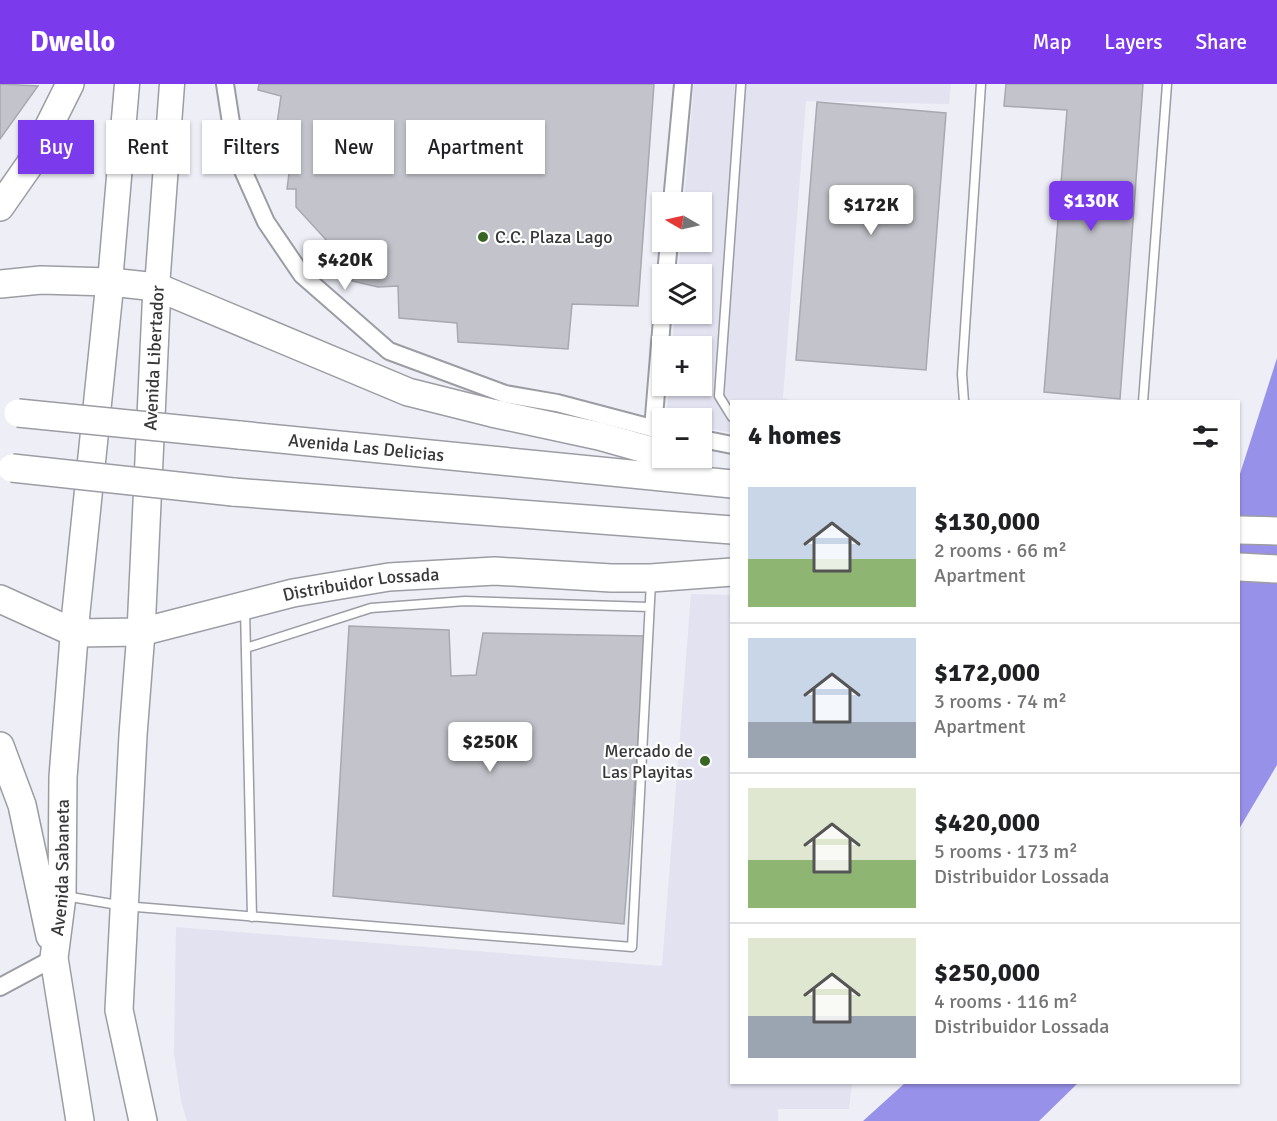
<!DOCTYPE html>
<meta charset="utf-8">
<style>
body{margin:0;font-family:Signika,sans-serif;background:#f6f6f6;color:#202124;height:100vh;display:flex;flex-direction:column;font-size:22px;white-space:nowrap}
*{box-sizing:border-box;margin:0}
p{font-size:20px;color:#757577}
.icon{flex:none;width:33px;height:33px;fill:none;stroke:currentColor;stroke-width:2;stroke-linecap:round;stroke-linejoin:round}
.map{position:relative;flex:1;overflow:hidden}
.panel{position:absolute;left:730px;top:316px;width:510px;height:684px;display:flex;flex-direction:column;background:#fff;border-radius:0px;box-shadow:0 2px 4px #0004}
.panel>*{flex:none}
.guide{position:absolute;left:18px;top:36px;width:570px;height:54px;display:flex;gap:12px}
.needle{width:39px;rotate:279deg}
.fabs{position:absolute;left:652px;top:108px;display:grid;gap:12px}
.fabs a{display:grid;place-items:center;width:60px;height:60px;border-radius:0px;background:#fff;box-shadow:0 2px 4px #0004;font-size:30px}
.price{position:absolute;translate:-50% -51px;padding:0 14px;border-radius:6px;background:#fff;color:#222;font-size:20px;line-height:39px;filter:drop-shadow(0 2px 3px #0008)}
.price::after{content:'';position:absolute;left:50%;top:36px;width:18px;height:14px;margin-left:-9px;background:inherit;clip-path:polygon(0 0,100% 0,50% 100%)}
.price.on{background:#7c3aed;color:#fff}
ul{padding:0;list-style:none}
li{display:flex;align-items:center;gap:18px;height:150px;padding:0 18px}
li+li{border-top:2px solid #e0e0e0}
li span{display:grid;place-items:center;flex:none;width:168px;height:120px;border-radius:0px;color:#555}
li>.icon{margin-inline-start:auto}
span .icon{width:72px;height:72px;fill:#fffc;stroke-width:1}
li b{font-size:26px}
h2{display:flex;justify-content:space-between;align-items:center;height:72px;padding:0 18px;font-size:26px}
.tag{padding:0 21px;border-radius:0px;background:#fff;box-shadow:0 2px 4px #0004;font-size:21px;line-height:54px}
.tag.on{background:#7c3aed;color:#fff}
header{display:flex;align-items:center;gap:36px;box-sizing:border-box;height:84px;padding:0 30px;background:#7c3aed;color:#fff}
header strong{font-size:28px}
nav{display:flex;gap:33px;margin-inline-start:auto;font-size:21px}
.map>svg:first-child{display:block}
</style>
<header>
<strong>Dwello</strong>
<nav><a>Map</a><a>Layers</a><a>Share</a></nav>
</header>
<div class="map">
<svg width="1277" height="1037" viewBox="0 0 1277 1037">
<rect width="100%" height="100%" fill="#eeeef7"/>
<path fill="#e2e2f1" d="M694,0H951L949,20L806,17L783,314L796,318H732V349L702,343V334H666L669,302H702V262H672L675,230H702V190H678L681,158H702V118H684Z
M691,510L732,511V999H852L849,1025H778V1037H187L181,1017L174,970L176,843L662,882Z"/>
<path fill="#9891ea" d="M1277,274V681L1239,745V393Z
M905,999H1078L1039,1037H863Z"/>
<path fill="#c3c3cb" stroke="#a8a8b0" stroke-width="1.5" d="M0,0L38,2L0,55Z
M259,0H654L638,222L572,220L568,265L458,258L457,239L399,234L398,202L378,203L352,197L351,183L296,123V105H287L294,51L276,47L281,12L258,6Z
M1006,0H1143L1120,315L1044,308L1067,26L1004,22Z
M817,18L946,29L926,286L796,276Z
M349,542L449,546L451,592L476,591L483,549L646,552L624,840L333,812Z"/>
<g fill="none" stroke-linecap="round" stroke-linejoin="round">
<g stroke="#9c9ca4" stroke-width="11">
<path id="service" d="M964,318L962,290L981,0
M1143,318L1167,0
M732,333L719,312L741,0
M245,525L252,833
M246,564L371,524L465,517L649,523
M65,812L124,822L632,863L651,498"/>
</g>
<g stroke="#9c9ca4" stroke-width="20">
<path id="minor" d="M225,0L236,71L266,138L302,191L389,267L505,310L557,319L663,347
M672,118L683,0
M666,190L669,158
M653,345L663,223
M702,355L732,361
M0,903L54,874"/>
</g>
<g stroke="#9c9ca4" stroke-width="27">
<path id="secondary" d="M110,198L127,0
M157,203L172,0"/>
</g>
<g stroke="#9c9ca4" stroke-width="30">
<g id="primary">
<path d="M0,123L30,80L70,0"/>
<path d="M0,200L41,196L110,198L157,203L408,308L492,329L599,352L663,370"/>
<path id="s1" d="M239,351L732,400"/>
<path d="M233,408L732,446"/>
<path d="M1239,446L1277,447"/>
<path d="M1239,483L1277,485"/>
<path id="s2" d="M0,515L75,549L141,548L293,509L389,493L495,487L611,494H651L732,488"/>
<path d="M0,662L22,721L50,852"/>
<path id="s3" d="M80,1037L54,874L62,812L63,693L76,528L110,198"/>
<path d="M143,1037L119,926L133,651L141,548L157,203"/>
</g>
</g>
<use href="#service" stroke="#fff" stroke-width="8"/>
<use href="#minor" stroke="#fff" stroke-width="16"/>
<use href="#secondary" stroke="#fff" stroke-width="24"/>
<use href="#primary" stroke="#fff" stroke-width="27"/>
<g stroke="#9c9ca4" stroke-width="30" stroke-linecap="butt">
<path id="primary-bridge" d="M18,329L239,351
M12,384L233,408"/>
</g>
<use href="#primary-bridge" stroke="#fff" stroke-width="27"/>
</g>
<g fill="#396522" stroke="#fff" stroke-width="2">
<circle cx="483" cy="153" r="6"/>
<circle cx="705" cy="677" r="6"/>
</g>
<g text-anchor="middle" stroke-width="4.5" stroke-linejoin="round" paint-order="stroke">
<g font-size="18" fill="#38383b" stroke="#fff" text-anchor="start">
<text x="495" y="159">C.C. Plaza Lago</text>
<text x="693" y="673" text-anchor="end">Mercado de<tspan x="693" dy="21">Las Playitas</tspan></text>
</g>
<g font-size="18" fill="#38383b" stroke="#fff">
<text transform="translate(154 274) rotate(-87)" y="6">Avenida Libertador</text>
<text dy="6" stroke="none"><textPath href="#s1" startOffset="128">Avenida Las Delicias</textPath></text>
<text dy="6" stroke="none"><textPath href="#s2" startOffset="374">Distribuidor Lossada</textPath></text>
<text dy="6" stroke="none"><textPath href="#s3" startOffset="256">Avenida Sabaneta</textPath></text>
</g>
</g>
</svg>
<div class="fabs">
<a><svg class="needle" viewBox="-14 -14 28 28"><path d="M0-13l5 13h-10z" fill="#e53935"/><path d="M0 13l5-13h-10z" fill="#757577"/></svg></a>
<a><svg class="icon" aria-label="layers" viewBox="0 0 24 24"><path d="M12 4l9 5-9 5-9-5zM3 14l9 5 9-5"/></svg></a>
<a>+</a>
<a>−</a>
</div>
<b class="price on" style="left:1091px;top:148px">$130K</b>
<b class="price" style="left:871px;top:152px">$172K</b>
<b class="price" style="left:345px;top:207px">$420K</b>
<b class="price" style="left:490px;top:689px">$250K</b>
<div class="guide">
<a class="tag on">Buy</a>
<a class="tag">Rent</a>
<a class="tag">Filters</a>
<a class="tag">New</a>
<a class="tag">Apartment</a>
</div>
<section class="panel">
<h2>4 homes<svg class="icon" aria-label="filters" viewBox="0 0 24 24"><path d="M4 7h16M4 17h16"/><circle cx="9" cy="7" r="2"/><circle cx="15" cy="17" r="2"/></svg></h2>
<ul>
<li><span style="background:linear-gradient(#c9d6e8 60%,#8fb573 0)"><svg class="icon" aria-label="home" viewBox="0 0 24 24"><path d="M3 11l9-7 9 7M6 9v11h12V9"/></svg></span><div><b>$130,000</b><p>2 rooms · 66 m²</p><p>Apartment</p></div></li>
<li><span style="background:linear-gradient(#c9d6e8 70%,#9aa5b1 0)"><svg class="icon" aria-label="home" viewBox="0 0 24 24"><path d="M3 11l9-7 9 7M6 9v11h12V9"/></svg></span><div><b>$172,000</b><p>3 rooms · 74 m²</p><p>Apartment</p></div></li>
<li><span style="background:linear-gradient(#dfe7d0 60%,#8fb573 0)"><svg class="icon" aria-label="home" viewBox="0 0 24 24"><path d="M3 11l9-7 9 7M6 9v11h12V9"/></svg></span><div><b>$420,000</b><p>5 rooms · 173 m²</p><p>Distribuidor Lossada</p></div></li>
<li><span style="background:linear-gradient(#dfe7d0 65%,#9aa5b1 0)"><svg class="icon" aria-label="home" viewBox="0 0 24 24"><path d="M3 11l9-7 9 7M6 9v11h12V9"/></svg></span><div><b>$250,000</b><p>4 rooms · 116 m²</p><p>Distribuidor Lossada</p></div></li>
</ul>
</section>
</div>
